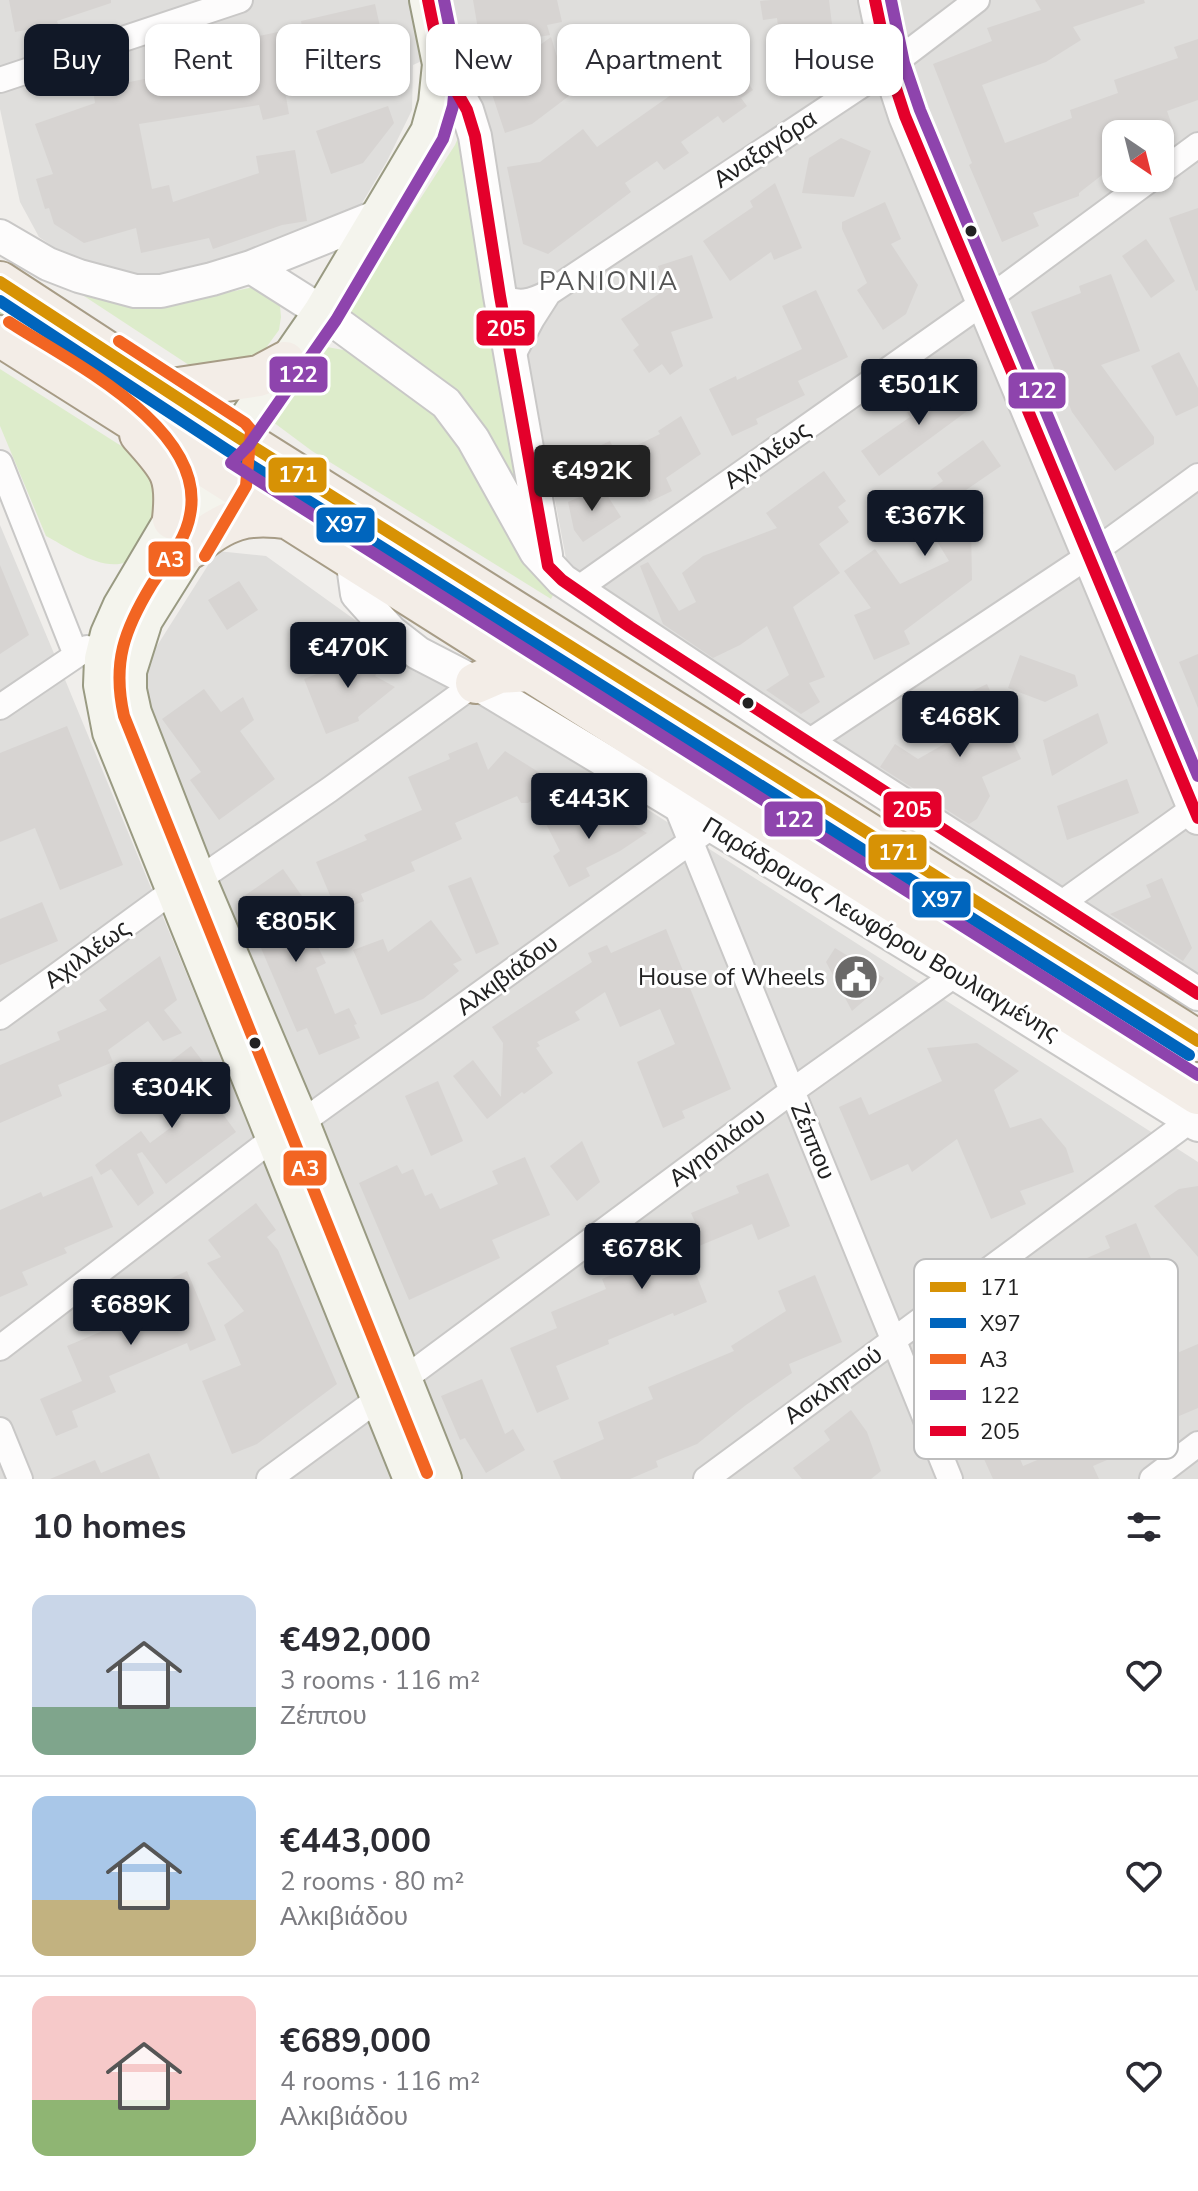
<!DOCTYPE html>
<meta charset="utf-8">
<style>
body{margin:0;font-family:"Nunito Sans",sans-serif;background:#f2f2f3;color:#2b2b33;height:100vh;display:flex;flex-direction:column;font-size:30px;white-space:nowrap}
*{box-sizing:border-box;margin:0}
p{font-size:26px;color:#7c7c81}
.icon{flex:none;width:44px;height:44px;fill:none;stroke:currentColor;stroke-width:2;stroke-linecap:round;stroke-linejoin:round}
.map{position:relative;height:1479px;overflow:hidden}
.drawer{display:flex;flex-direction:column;background:#fff;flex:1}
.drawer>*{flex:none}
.guide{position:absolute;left:24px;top:24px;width:1150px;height:72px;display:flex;gap:16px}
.needle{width:52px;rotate:145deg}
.controls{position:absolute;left:1102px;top:120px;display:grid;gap:16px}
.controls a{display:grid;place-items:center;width:72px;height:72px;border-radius:16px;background:#fff;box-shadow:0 2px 6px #0004;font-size:40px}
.price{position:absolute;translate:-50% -68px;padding:0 18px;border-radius:8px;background:#111827;color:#fff;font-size:26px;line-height:52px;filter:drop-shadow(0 2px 4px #0008)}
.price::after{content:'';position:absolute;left:50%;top:48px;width:24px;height:18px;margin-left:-12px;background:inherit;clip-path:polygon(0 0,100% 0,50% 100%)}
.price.active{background:#222;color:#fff}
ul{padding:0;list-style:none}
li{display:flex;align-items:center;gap:24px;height:200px;padding:0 32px}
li+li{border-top:2px solid #e1e1e2}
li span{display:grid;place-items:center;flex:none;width:224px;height:160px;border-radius:16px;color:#555}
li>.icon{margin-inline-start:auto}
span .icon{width:96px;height:96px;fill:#fffc;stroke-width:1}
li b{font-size:34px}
h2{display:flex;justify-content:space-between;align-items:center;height:96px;padding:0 32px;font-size:34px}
.tag{padding:0 28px;border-radius:16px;background:#fff;box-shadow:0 2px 6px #0004;font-size:28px;line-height:72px}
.tag.active{background:#111827;color:#fff}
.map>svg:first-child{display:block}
</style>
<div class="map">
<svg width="1198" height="1479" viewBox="0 0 1198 1479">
<rect width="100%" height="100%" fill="#f0eeeb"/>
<path fill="#dfdedc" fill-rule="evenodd" d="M0,0H1198V786L998,290L1198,836V984L568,569L468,40L413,65L412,110L387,161L355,215L327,228L133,286L82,266L39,237L20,202L0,109ZM1116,134H1160V178H1116Z
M0,525L66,682L395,1479H0Z
M217,551L266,556L383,640L1198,1162V1479H459L140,700L155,649Z"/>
<path fill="#ddeccb" d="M461,131L512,435L517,498L473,412L437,379L342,320L455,145Z
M49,273L161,306L254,287L275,297L280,306L281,317L279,330L257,360L195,369Z
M327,347L349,351L436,408L492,500L514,548L554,593L551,599L312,451L269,419L319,348Z
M0,369L145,461L168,493C161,507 146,545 137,555C113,580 69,548 46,536L0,426Z"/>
<path fill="#cbdec1" d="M0,305L190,427L187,433L0,314Z
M681,737L1198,1064V1076L676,745Z"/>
<path fill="#d7d4d2" d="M9,0H111V3L57,21L58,24L15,32Z
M473,0H557L562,22L547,25L550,35L481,47Z
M771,0H829L836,57L783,64L777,18L763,20L760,1Z
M1035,0H1144L1145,3L1073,27L1081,40L1046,62L982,85L1005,143L1072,118L1070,110L1118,93L1114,80L1178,58L1174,47L1198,39V100L1167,111L1175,134H1116V164L1079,193V196L1033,213L1039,226L1002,242L969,165L972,163L933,64L992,41L987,28L1041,10Z
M375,4L390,72L323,87L315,50L279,57L289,114L263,120L259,105L139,124L152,189L169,185L173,202L259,173L256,156L295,150L307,221L282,225L213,249L209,238L141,253L136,228L84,243L54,224L49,208L45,209L36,179L53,174L35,124L95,103L93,89L155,77L154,72L248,55L245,39L302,27L301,21Z
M551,37L569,96L532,124L505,133L488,82Z
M723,48L753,90L741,98L747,106L723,123L718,116L681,142L689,153L664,170L657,161L625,183L631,192L548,254L523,244L507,167L540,162L583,129L597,147L678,90L674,84Z
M388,106L394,123L363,163L331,174L316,131Z
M841,138L871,151L854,197L802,193L809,158Z
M775,183L802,248L774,260L771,252L730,281L703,241L753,207L750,201Z
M885,202L901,239L891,244L918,285L906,314L883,330L857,290L867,283L842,229V222Z
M1198,208V290L1196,291L1169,218Z
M1146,239L1175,281L1151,298L1122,256Z
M692,255L713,318L671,332L683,366L670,375L662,364L649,373L633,350L639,345L621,319L665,290L658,266Z
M1111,274L1140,351L1101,365L1154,437V444L1115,471L1072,412L1031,312L1081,293L1079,286Z
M816,290L848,357L798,381L805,395L756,419L758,424L732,436L709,389L736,376L737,380L802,349L782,306Z
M1179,352L1198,388V406L1176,416L1151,366Z
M953,378L974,406L879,476L861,451L910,417L907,412Z
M681,416L701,454L666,478L672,491L649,502L635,472L602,487L586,452L610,441L617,455L660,434L658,431Z
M983,440L1001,466L966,490L984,513L971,527L972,580L904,631L910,644L874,660L854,615L871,608L844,571L875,549L900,584L949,561L913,502L943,481L937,473Z
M824,471L846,501L838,507L849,522L819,544L840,573L793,607L825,677L809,683L820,702L801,714L766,690L789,675L767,626L740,645L713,658L663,624L640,566L648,562L679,611L696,602L682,573L703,556L777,528L766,513Z
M602,487L621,517L583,542L574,530L568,502Z
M0,565L29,635L0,654Z
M239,581L258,610L227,630L208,600Z
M371,644L389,656L375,676L395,687L358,717L359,721L326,734L304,679L349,661L356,665Z
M1198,654V708L1179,662Z
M1020,655L1075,675L1078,686L1045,702L1008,688Z
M987,684L1021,759L982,777L990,796L977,819L969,824L880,767L895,744L918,759L969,730L955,699Z
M204,689L221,712L243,697L254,720L240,731L275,779L219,820L190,780L201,772L162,719Z
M1098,713L1108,743L1052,776L1043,740Z
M67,726L123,865L60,890L35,828L0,842V753Z
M477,742L488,770L505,751L556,783L528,803H521L517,796L455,823L462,839L411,862L415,871L361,894L364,901L337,912L316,862L367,840L364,835L422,810L408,777L450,759L448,754Z
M1127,779L1139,813L1067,840L1057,806Z
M576,806L590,834L601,806L647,833L620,851L586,868L590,876L569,887L553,856L560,851L545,822Z
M283,869L304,899L289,912L300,935L311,933L326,963L316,968L335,1014L349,1008L357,1024L354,1025L360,1038L319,1055L307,1028L297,1032L240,899Z
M471,877L499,944L476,954L448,886Z
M1162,878L1192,948L1183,961L1110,914L1151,897L1146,885Z
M42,902L58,941L0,965V919Z
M431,920L462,960L453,964L459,971L423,999L381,1015L353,950L383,939L388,952Z
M666,929L731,1089L682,1111L685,1118L663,1128L637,1062L675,1044L660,1009L620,1027L605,992L575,1012L580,1020L537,1042L540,1046L536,1048L553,1073L524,1094L522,1092L487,1119L453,1076L473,1060L501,1097L503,1043L492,1027L592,962L588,953L607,945L611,953Z
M835,948L884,978L874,992L852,1011L826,962Z
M160,956L177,1000L164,1010L182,1033L163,1041L148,1021L108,1050L113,1062L58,1085L62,1096L0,1123V1065L60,1040L57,1032L107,1010L99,1000Z
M977,1043L1019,1071L994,1090L1010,1128L1041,1118L1066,1148L1074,1172L1020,1191L1026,1204L991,1219L957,1139L912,1172L908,1164L871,1181L839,1107L861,1097L869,1115L942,1081L927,1048Z
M191,1046L208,1068L196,1077L236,1132L166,1184L142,1152L137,1154L154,1193L138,1206L111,1169L101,1175L95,1165L141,1131L150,1143L181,1120L149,1078Z
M438,1081L463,1141L431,1156L405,1096Z
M582,1141L600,1182L577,1201L550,1166Z
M525,1157L550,1215L492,1240L500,1258L409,1300L359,1183L397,1165L402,1174L413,1169L425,1196L432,1193L440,1209L498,1184L492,1171Z
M768,1173L790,1226L758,1240L752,1224L687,1251L707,1302L674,1316L673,1313L608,1340L609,1344L556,1366L569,1399L537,1413L510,1348L557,1328L551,1312L606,1289L602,1279L650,1259L646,1250L698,1229L691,1213L739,1193L736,1186Z
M92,1176L113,1227L64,1248L67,1253L22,1272L28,1285L0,1297V1210L41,1192L43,1197Z
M1198,1186V1257L1154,1206L1179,1189Z
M256,1203L276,1230L267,1237L278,1250L337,1384L257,1444L232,1454L202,1381L241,1365L224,1325L244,1311L207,1263L221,1257L208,1240Z
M1136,1223L1164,1289L1116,1309L1126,1332L1097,1345L1090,1329L1027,1355L1041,1387L993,1407L1008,1442L1012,1439L1023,1466L1092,1437L1084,1419L1144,1393L1135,1371L1198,1344V1408L1172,1419L1174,1424L1139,1439L1142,1445L1093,1466L1099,1479H993L984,1459L988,1457L944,1353L982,1336L980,1332L1025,1313L1018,1296L1068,1275L1064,1268L1110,1248L1105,1236Z
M187,1271L216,1340L190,1351L187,1343L109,1376L116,1392L72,1411L78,1427L56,1436L40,1399L82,1381L67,1346L119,1324L114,1314L165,1292L161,1283Z
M815,1275L842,1342L789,1364L792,1373L746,1405L697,1444L656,1461L658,1467L630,1479H561L553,1461L604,1439L598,1422L653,1399L648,1387L734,1351L731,1346L786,1311L778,1291Z
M482,1379L505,1434L513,1429L525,1450L486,1473L465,1438L460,1440L441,1396Z
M851,1410L867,1432L881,1471L871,1479H802L793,1468L830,1440L824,1431Z
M149,1453L160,1479H50L95,1460L101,1473Z"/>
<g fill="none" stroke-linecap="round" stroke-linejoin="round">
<g stroke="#c9c8c7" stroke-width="28">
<path id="minor" d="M0,80L240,0
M1160,173L1198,145
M500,296C519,306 531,302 550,292L889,67L977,0
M512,357L532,319L548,294
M0,463L76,655
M576,590L984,302L1152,178
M0,707L87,648
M807,743L1087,557L1198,476
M675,803L950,1479
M198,880L329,790L476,683
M1059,905L1198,805
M0,1017L174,890
M301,1123L704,832
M0,1348L275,1137
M403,1380L792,1091L956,974
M0,1430L20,1479
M269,1479L378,1399
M706,1479L1191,1120
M1152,1479L1198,1444"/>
</g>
<g stroke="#c9c8c7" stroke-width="36">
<path id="tertiary" d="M875,0L889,67L905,116L1198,818
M441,64L467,110L475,136L500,296L546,555
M0,236L48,264L79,276L135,291H161L212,279L251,267L378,216
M251,267L322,312L446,403L473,439L536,552L562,580L807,743L1198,994
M352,558L357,594L391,632L418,653L476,683L675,803L956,974L1198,1125"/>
</g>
<g stroke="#999a82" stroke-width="40">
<path id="secondary" d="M234,453L231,481L144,620L128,671V690L133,713L198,880L301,1123L443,1479
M412,1479L111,732L102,685L103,659L109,634L121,607L205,465L236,436L322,312L429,132L437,103L441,64L428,0"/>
</g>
<g stroke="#a79c86" stroke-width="44">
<path id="primary" d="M0,282L236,436L1198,1041
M0,336L1198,1094
M165,390L259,376L285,362
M140,434C169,467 178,473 173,519
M191,548C225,519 246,512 291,519
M476,683L499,673L530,671"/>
</g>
<use href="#minor" stroke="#fdfcfc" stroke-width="24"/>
<use href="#tertiary" stroke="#fdfcfc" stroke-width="32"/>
<use href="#secondary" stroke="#f4f4ed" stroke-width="36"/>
<use href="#primary" stroke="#f3ede7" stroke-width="40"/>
<g stroke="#fff" stroke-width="18">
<path id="bus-1" d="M0,282L236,436L1198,1041"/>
</g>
<g stroke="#fff" stroke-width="18">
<path id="bus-2" d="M0,301L227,450L1189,1055"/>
</g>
<g stroke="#fff" stroke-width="18">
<path id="bus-3" d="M9,322C69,361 208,428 190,515C186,540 166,563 152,584C124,630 112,663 124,716L427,1473
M119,341L245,423L251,430L246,486L205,556"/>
</g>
<g stroke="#fff" stroke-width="18">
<path id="bus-4" d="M444,0L457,64L453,106L443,139L336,320L249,445L231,463L1198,1075
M891,0L904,63L920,110L1198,776"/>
</g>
<g stroke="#fff" stroke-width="18">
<path id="bus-5" d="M428,0L441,64L467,110L475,136L500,296L548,566L562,580L630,627L1198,994
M875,0L889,67L905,116L1198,818"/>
</g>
<use href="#bus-1" stroke="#d79205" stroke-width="12"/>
<use href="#bus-2" stroke="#0065bd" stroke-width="12"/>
<use href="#bus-3" stroke="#f26522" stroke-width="12"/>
<use href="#bus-4" stroke="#8e44ad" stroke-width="12"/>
<use href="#bus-5" stroke="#e4002b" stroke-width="12"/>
</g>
<defs>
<g id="civic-disc" transform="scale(2.3)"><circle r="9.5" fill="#6a6968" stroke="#fff"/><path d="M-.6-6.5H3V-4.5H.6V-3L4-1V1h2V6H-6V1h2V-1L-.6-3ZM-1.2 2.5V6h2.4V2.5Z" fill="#fff"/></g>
</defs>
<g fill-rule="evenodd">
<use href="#civic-disc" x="856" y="977"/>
</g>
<g fill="#222" stroke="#fff" stroke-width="3">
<circle cx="971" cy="231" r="7"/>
<circle cx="748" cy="703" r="7"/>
<circle cx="255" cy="1043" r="7"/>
</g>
<g text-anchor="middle" stroke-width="6" stroke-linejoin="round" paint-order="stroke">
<g font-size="24" fill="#222" stroke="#fff">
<text transform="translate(765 149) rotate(-34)" y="8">Αναξαγόρα</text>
<text transform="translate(767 455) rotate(-35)" y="8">Αχιλλέως</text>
<text transform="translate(881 929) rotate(31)" y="8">Παράδρομος Λεωφόρου Βουλιαγμένης</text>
<text transform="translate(87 954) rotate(-36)" y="8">Αχιλλέως</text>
<text transform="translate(507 975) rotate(-36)" y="8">Αλκιβιάδου</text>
<text transform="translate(813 1141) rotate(68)" y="8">Ζέππου</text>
<text transform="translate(717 1147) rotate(-37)" y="8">Αγησιλάου</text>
<text transform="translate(833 1385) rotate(-36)" y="8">Ασκληπιού</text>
</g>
<g font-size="24" fill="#222" stroke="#fff" text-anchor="end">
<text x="825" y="985">House of Wheels</text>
</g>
<g font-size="26" letter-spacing="2" fill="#555" stroke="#fff">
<text x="609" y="290">PANIONIA</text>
</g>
</g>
<rect x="914" y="1259" width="264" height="200" rx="12" fill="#fff" stroke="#bdbdbd" stroke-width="2"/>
<rect x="930" y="1282" width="36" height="10" fill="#d79205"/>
<rect x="930" y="1318" width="36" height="10" fill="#0065bd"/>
<rect x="930" y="1354" width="36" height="10" fill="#f26522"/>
<rect x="930" y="1390" width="36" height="10" fill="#8e44ad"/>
<rect x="930" y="1426" width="36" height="10" fill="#e4002b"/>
<g font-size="22" fill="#222">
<text x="980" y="1295">171</text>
<text x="980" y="1331">X97</text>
<text x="980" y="1367">Α3</text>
<text x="980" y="1403">122</text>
<text x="980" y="1439">205</text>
</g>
<g stroke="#fff" stroke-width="3">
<rect x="475" y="309" width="61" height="38" rx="8" fill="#e4002b"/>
<rect x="268" y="355" width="61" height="39" rx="8" fill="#8e44ad"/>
<rect x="1007" y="371" width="60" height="39" rx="8" fill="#8e44ad"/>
<rect x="267" y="456" width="61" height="38" rx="8" fill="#d79205"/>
<rect x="315" y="506" width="61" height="38" rx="8" fill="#0065bd"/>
<rect x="147" y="540" width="45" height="38" rx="8" fill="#f26522"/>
<rect x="882" y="790" width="61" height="39" rx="8" fill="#e4002b"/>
<rect x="763" y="800" width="61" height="38" rx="8" fill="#8e44ad"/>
<rect x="867" y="833" width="61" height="38" rx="8" fill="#d79205"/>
<rect x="911" y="880" width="61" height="39" rx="8" fill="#0065bd"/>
<rect x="282" y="1149" width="46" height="38" rx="8" fill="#f26522"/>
</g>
<g font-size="22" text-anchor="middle" font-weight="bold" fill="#fff">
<text x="506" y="336">205</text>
<text x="298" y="382">122</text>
<text x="1037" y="398">122</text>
<text x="298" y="482">171</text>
<text x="346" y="532">X97</text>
<text x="170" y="567">Α3</text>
<text x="912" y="817">205</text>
<text x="794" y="827">122</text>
<text x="898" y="860">171</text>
<text x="942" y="907">X97</text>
<text x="305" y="1176">Α3</text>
</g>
</svg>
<div class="controls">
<a><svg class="needle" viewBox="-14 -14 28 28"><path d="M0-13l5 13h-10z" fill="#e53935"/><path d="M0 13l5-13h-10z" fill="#7c7c81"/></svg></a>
</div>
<b class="price" style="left:919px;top:427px">€501K</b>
<b class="price active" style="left:592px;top:513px">€492K</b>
<b class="price" style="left:925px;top:558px">€367K</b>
<b class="price" style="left:348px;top:690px">€470K</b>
<b class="price" style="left:960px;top:759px">€468K</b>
<b class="price" style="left:589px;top:841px">€443K</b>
<b class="price" style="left:296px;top:964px">€805K</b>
<b class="price" style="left:172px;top:1130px">€304K</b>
<b class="price" style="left:642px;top:1291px">€678K</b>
<b class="price" style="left:131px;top:1347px">€689K</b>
<div class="guide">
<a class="tag active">Buy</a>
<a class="tag">Rent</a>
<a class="tag">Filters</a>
<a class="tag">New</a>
<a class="tag">Apartment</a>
<a class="tag">House</a>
</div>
</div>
<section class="drawer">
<h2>10 homes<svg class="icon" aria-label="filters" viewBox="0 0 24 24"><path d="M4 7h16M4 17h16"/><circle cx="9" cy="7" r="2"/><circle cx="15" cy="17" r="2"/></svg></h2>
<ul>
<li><span style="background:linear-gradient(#c9d6e8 70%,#7fa58c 0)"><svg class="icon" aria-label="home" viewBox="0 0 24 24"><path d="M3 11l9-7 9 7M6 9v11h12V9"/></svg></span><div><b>€492,000</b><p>3 rooms · 116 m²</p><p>Ζέππου</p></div><svg class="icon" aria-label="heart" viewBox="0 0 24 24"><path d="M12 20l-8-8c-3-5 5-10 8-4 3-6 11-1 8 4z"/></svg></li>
<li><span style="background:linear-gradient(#a9c7e8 65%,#c2b280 0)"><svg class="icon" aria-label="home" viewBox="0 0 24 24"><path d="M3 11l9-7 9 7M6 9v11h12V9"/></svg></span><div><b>€443,000</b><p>2 rooms · 80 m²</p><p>Αλκιβιάδου</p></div><svg class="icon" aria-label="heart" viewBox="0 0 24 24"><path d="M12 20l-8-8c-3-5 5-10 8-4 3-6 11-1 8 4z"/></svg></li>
<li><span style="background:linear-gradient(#f6c9c9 65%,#8fb573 0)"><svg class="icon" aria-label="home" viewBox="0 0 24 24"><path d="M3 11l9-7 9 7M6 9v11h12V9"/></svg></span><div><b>€689,000</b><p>4 rooms · 116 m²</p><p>Αλκιβιάδου</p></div><svg class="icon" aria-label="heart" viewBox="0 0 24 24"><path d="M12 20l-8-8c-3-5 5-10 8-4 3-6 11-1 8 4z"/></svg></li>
</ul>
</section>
